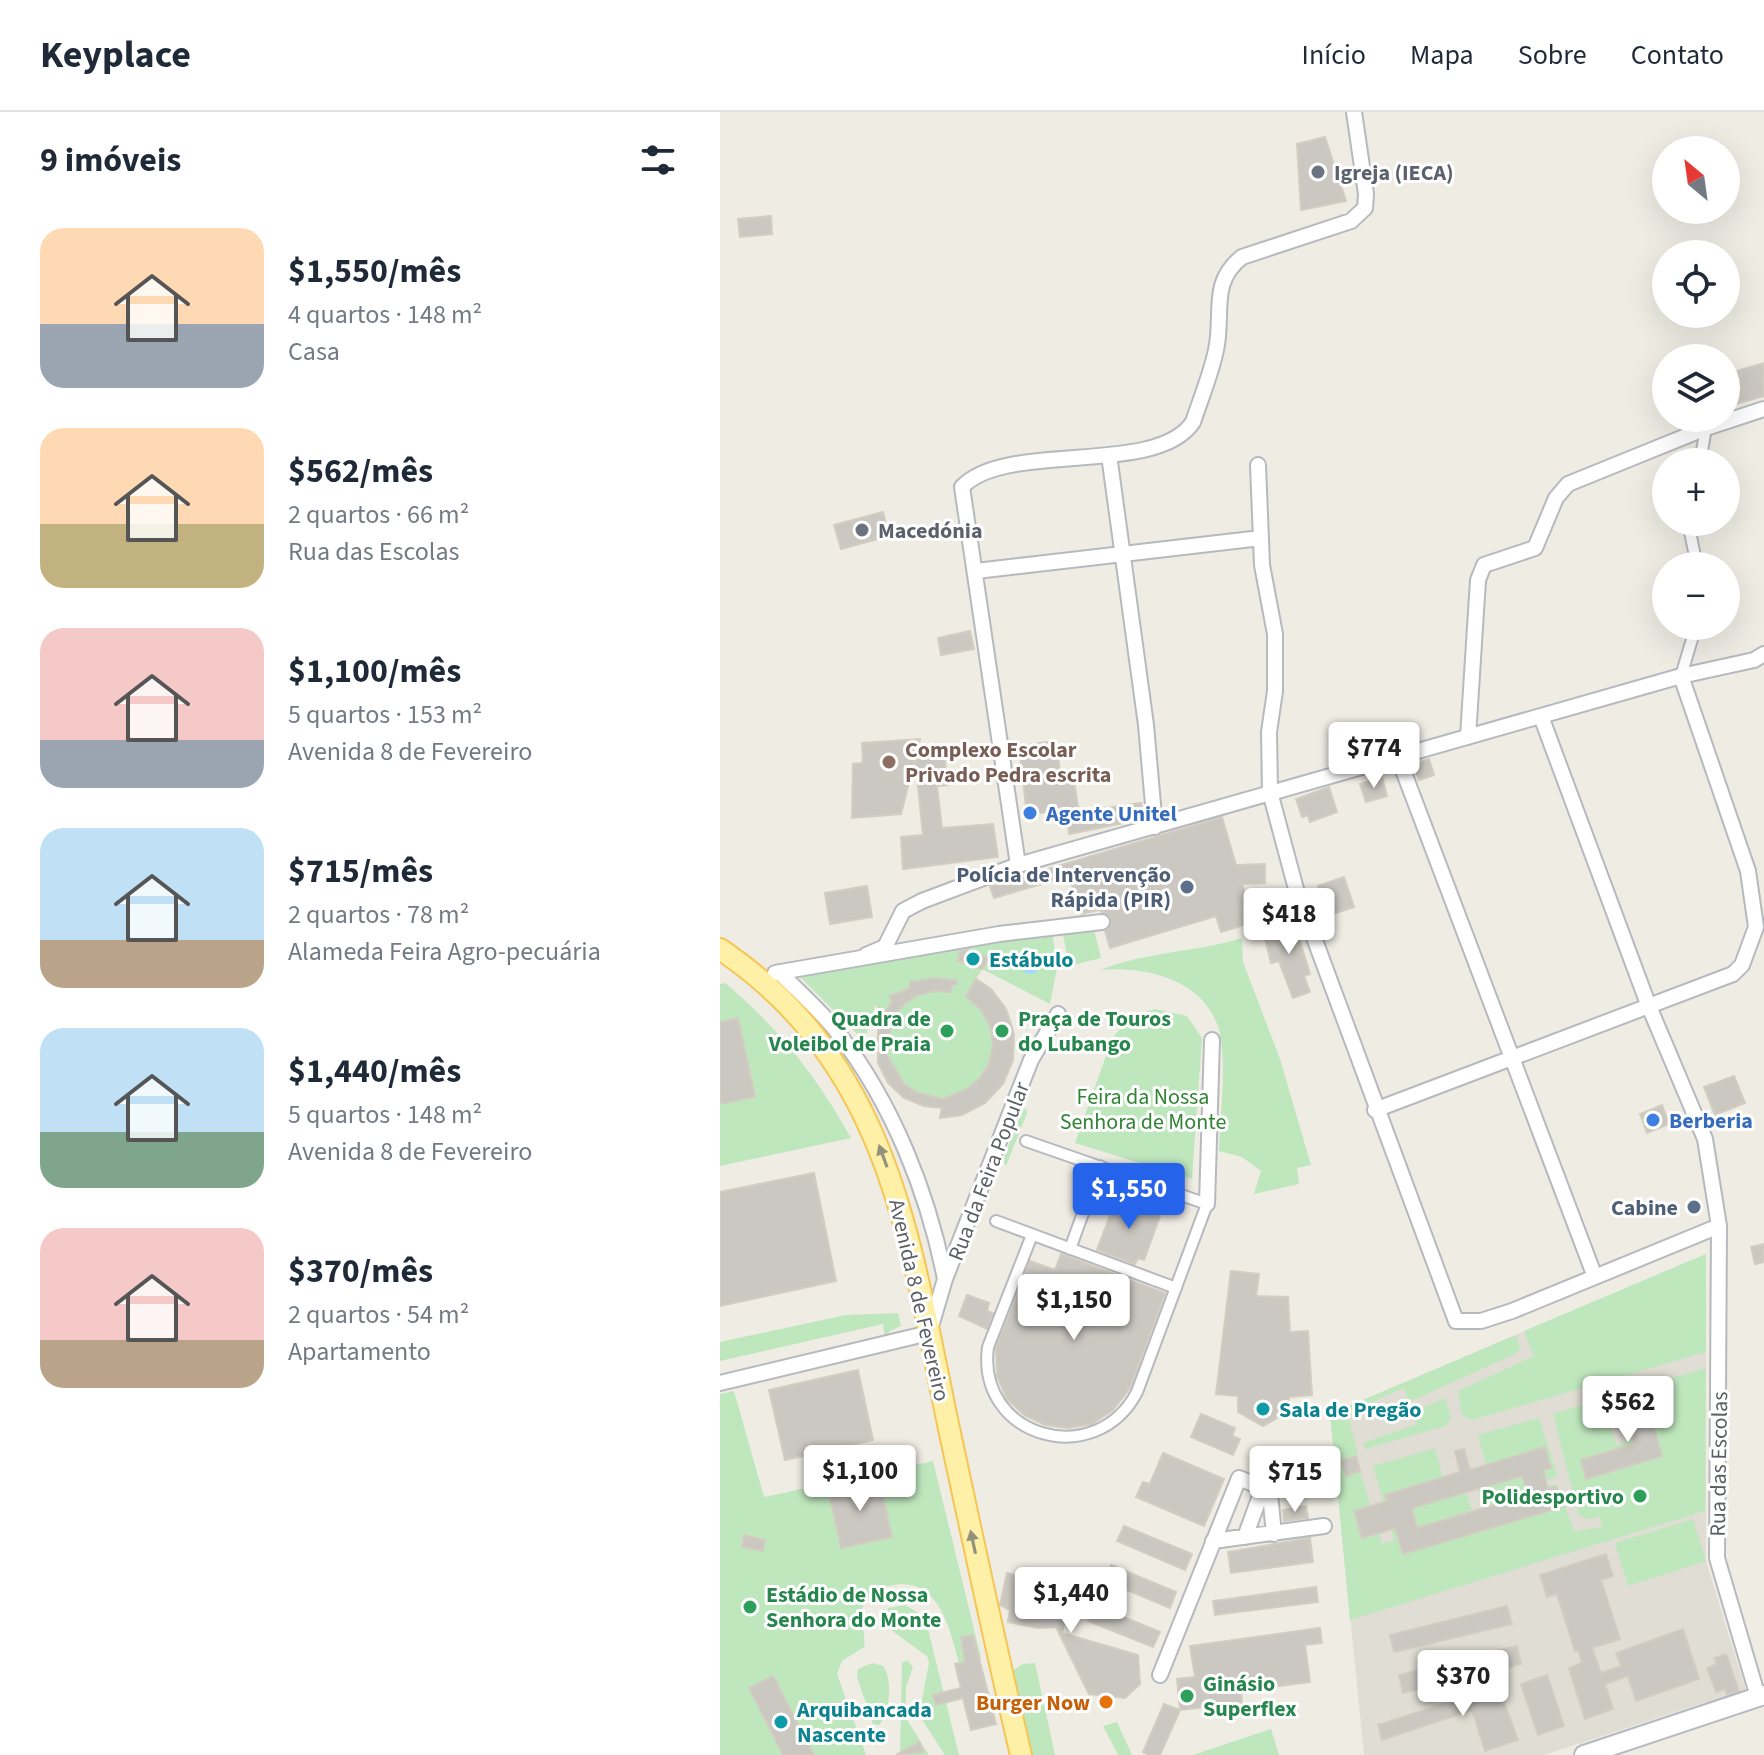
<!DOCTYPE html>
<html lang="pt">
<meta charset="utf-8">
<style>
body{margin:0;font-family:"Source Sans 3",sans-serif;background:#f6f6f7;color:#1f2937;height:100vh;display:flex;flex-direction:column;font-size:30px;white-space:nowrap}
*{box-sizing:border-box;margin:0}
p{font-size:26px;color:#747a83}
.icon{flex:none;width:44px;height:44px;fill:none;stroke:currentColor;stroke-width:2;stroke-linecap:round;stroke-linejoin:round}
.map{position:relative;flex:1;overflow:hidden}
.details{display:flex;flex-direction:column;background:#fff;width:720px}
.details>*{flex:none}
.needle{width:52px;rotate:331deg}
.tools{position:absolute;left:932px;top:24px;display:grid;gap:16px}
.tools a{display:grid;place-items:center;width:88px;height:88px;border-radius:50%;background:#fff;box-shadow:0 8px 32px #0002;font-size:40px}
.price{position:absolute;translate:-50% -68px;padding:0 18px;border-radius:8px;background:#fff;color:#222;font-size:26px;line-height:52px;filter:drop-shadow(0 2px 4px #0008)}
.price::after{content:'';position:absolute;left:50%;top:48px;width:24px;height:18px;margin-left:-12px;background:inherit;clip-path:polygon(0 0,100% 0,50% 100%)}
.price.active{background:#2563eb;color:#fff}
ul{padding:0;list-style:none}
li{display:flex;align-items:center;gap:24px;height:200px;padding:0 40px}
li span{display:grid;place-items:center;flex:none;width:224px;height:160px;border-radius:24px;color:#555}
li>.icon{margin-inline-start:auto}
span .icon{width:96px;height:96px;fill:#fffc;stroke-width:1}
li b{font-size:34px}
h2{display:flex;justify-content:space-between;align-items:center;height:96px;padding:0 40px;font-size:34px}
header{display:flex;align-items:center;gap:48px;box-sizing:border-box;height:112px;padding:0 40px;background:#fff;border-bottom:2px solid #e0e1e3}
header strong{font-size:38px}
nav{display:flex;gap:44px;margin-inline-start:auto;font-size:28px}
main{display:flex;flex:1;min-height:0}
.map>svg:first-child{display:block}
</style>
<header>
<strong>Keyplace</strong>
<nav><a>Início</a><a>Mapa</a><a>Sobre</a><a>Contato</a></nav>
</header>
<main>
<section class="details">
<h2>9 imóveis<svg class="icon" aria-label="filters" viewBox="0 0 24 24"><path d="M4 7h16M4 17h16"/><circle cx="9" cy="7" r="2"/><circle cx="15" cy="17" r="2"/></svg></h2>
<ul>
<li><span style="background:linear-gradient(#ffd9b3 60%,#9aa5b1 0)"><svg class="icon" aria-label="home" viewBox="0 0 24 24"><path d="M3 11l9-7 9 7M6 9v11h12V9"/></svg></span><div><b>$1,550/mês</b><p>4 quartos · 148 m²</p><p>Casa</p></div></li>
<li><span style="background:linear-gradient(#ffd9b3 60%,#c2b280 0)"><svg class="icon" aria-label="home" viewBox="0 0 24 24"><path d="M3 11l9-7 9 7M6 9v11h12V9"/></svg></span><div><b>$562/mês</b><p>2 quartos · 66 m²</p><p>Rua das Escolas</p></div></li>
<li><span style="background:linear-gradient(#f6c9c9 70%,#9aa5b1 0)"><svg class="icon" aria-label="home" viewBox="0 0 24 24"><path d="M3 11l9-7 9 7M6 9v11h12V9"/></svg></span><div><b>$1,100/mês</b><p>5 quartos · 153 m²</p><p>Avenida 8 de Fevereiro</p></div></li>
<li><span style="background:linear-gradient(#bfe0f5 70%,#b9a48a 0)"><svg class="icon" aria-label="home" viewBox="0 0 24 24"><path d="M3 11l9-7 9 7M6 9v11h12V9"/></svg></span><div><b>$715/mês</b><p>2 quartos · 78 m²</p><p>Alameda Feira Agro-pecuária</p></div></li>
<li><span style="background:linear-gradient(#bfe0f5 65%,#7fa58c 0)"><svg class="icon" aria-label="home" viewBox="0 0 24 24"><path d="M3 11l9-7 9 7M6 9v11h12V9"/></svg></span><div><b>$1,440/mês</b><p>5 quartos · 148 m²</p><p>Avenida 8 de Fevereiro</p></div></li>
<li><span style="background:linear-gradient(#f6c9c9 70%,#b9a48a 0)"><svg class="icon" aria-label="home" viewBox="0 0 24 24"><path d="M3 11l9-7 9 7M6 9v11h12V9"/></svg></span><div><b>$370/mês</b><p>2 quartos · 54 m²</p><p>Apartamento</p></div></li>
</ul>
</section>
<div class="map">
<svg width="1044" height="1643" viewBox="0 0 1044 1643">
<rect width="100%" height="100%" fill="#eeece3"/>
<path fill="#e0ddd4" d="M986,1142V1449L1027,1582L989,1595L986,1590L824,1643H644L610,1302Z"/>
<path fill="#bfe7be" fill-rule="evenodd" d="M374,817L381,846L349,854L343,822Z
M333,824L337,856L330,892L262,857L256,867C324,912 295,996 219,1006L221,996C179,992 149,960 158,917L151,913L158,896L155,894L144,929L78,863L280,829Z
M522,826L523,850L560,947L591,1053L577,1056L579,1072L534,1082L541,1059L522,1045L499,1039C500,1004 506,962 501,927C492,870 429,853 380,858C429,839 473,841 522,826Z
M5,871C57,914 98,966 131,1026L0,1054V872Z
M435,897L467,904L482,926L472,1067L355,1031L392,927C404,910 415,903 435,897Z
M306,996L307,1001L286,1054L283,1048L302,999Z
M986,1142V1240L752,1308L742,1303L738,1279L814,1244L804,1219Z
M178,1201L181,1214L170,1219L165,1227L163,1212L0,1249V1230L126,1203Z
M796,1223L800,1237L795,1242L689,1290L684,1276L627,1301L638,1342L622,1349L626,1364L640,1359L662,1432L674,1428L653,1354L715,1336L723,1365L665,1383L683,1442L841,1395L828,1374L837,1372L854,1419L882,1415L880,1405L865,1407L858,1401L833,1302L884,1286L896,1333L913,1328L941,1344L926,1287L903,1294L911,1321L904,1322L893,1284L986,1256L985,1399L630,1508L610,1302ZM905,1335L866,1366L861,1348Z
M14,1279L44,1385L213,1349L261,1546L239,1551C230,1516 218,1462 169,1474C159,1477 149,1483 144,1492C137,1506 147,1521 144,1535L122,1549L117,1562L146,1643H0V1282Z
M725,1286L731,1307L726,1314L645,1337L643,1331L697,1312L693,1300Z
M819,1306L837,1362L835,1366L826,1368L823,1358L831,1355L825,1336L766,1353L758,1323Z
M802,1364L808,1383L763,1396L758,1377Z
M746,1380L752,1399L697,1416L692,1396Z
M973,1407L986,1449L908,1474L895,1431Z
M185,1493L197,1500L207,1513L239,1643H225L199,1603L209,1551L207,1544L164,1513L168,1496Z
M187,1548L193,1555L186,1575V1606L209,1643H180L182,1551Z
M152,1551L163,1554C173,1567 170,1601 159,1613L153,1612L137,1565L138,1557Z
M315,1551L335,1643H309L289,1561L303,1552Z
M397,1610L412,1643H398L383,1614Z
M551,1617L559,1643H473Z"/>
<path fill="#a2d8ff" d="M301 853a9 9 0 1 1 18 0a9 9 0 1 1-18 0Z"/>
<path fill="#cbc8c2" stroke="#d3cdc1" stroke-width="2" fill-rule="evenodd" d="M605,25L626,89L581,98L577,32Z
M51,104L52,122L20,125L18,107Z
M1044,251V284L1006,295V262Z
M163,400L169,424L121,437L114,413Z
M250,519L254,537L221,543L218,526Z
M200,627L195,646L224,642L228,673L217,674L222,716L273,712L278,745L183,757L181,725L203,723L195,646L181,702L132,706L133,652L143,651L142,631Z
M336,629L340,660L352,658L359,700L421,691L424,707L349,722L346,697L307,703L299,634Z
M709,647L714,663L699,668L694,652Z
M662,665L667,684L646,690L640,672Z
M609,675L617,700L590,710L588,703L582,705L576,687Z
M502,705L516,753L545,752V771L522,772L529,794L522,797L527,812L501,820L496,804L390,836L385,819L391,813L390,805L379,798L361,802L349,764L274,786L270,774L274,773Z
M624,765L634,795L607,804L598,774Z
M147,774L152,805L110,812L105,781Z
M574,810L590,862L584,864L590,880L573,886L559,849L551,851L543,818Z
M246,838L269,846L262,857L238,849L240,839Z
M214,866L236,868L237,872L232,873L231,880L214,879L196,884L181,895L171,910L167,943L184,972L198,981L223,987L247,977L260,966L269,952L273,934L271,916L262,899L246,884L256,867L271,877L286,897L294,922L293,948L283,972L265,991L242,1003L220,1006L222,996L204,994L184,986L168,971L158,951V916L151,913L158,896L165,900L172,890L170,884L190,876V870Z
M18,906L35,985L0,992V910Z
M1014,964L1025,991L995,1003L984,975Z
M942,993L949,1012L927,1021L920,1002Z
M94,1061L116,1169L0,1194V1080Z
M397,1085L441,1101L424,1148L418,1146L415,1152L377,1138Z
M1044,1132V1150L1035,1152L1031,1135Z
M341,1142L445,1181L410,1276L393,1298L372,1312L348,1316L325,1313L304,1303L287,1287L277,1264L276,1236L310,1149L335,1158Z
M511,1159L539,1162L536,1184L568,1185L570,1220L588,1219L592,1283L569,1285L568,1300L543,1314L518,1300V1284L496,1282Z
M247,1183L269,1191L267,1199L273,1201L267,1217L239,1204Z
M138,1258L153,1328L65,1348L49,1278Z
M926,1287L942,1344L866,1367L861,1348L914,1332L903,1294Z
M481,1302L515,1316L512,1324L520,1327L513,1343L471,1325Z
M825,1335L831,1356L823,1358L828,1377L836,1375L842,1395L683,1442L675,1416L642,1426L634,1399L667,1389L665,1383L740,1360L735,1339L744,1337L750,1358ZM802,1364L808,1383L697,1416L692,1396Z
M552,1336L566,1341L553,1371L540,1364Z
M443,1341L504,1367L484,1414L416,1385L423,1370L430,1372Z
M636,1344L640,1359L626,1364L621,1349Z
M159,1366L172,1425L121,1436L108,1377Z
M586,1394L588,1406L564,1409L563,1398Z
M404,1414L472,1442L465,1458L397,1429Z
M24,1423L45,1428L43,1439L22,1435Z
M590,1426L593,1450L511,1461L508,1440Z
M886,1442L893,1464L881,1468L900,1527L872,1536L881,1561L901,1554L896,1541L963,1517L979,1567L916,1589L908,1564L885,1572L893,1597L865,1607L849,1556L862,1551L858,1538L855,1539L837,1482L827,1485L820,1463Z
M391,1453L456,1480L450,1496L385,1469Z
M287,1461L354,1475L342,1521L418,1543L420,1572L405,1586L369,1582L336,1515L318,1516L288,1510L290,1498L280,1493Z
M596,1475L598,1490L495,1503L493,1489Z
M375,1493L440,1520L433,1535L368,1509Z
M787,1494L792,1512L674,1540L670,1523Z
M600,1516L602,1531L585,1533L590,1570L521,1579L522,1591L460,1598L457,1567L475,1565L470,1534Z
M253,1523L276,1612L251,1618L243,1586L216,1593L213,1583L241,1576L235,1552L245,1550L241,1525Z
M797,1534L801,1552L683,1581L679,1563Z
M1006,1542L1019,1579L1007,1583L1005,1577L996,1580L987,1556L997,1552L994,1546Z
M827,1563L844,1614L818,1623L801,1572Z
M53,1564L94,1643H63L29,1576Z
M778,1574L798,1628L765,1639L752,1598L662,1628L658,1613Z
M444,1592L460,1598L440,1643H429L423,1640Z
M199,1630L204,1640L176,1643Z"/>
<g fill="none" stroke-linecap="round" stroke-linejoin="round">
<g stroke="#b6b9be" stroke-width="14">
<path id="pedestrian" d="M980,350L986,316
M968,410L977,454
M961,564L976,514
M306,1029L487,1092L417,1280C376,1359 256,1326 268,1235L312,1123
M276,1109L456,1176
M350,1137L380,1054"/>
</g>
<g stroke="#b6b9be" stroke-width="18">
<path id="minor" d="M389,343L426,613L435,715
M538,353L542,453L555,522V579L549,620L550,680L576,777L736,1209H761L792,1199L999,1114
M256,459L541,426
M822,607L928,892L985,1027L999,1114L997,1446L1038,1585
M748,625L758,468L764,453L815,436L836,386L848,372L986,316L1044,297
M678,645L875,1165
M298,753L242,375C286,328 437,365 473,310C481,286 491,262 496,238C504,202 489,171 522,145L631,109L645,96L646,82L634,0
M146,843L165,835L183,799L202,789L298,753L961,564L1034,548L1044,542
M59,860C79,880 101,899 118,921C173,992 208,1081 225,1167
M55,861L279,822L382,810
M655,998L1013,862L1022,853L1036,815L1028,759L961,564
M487,1092L492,928
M0,1271L209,1221L225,1167L311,948L338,902
M543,1376L550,1382L554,1422
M493,1429L604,1414
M440,1563L519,1366L543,1376L525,1425"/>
</g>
<g stroke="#b6bac0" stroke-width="22">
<path id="secondary" d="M864,1643L1044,1583"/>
</g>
<g stroke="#f5c655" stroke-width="24">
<path id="primary" d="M0,837C170,952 189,1127 228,1312C252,1423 275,1533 301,1643"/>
</g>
<use href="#pedestrian" stroke="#fff" stroke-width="10"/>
<use href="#minor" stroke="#fff" stroke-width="14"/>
<use href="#secondary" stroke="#fff" stroke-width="18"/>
<use href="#primary" stroke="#fff0a7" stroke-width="20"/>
</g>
<defs><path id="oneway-solid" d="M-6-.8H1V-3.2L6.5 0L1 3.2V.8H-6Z" transform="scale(2)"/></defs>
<g fill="#94927b">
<use href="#oneway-solid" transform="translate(163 1044) rotate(-110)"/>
<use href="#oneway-solid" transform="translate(253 1430) rotate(-102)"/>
</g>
<g fill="#6b7280" stroke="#fff" stroke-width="3">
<circle cx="598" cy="60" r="8"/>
<circle cx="142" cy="418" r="8"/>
</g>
<circle fill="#8d6e63" stroke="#fff" stroke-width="3" cx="169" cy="650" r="8"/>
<g fill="#3f7fe0" stroke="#fff" stroke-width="3">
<circle cx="310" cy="701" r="8"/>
<circle cx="933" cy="1008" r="8"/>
</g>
<g fill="#5c6f8a" stroke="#fff" stroke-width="3">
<circle cx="467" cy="775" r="8"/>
<circle cx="974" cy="1095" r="8"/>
</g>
<g fill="#0f9aa8" stroke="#fff" stroke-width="3">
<circle cx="253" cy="847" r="8"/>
<circle cx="543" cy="1297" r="8"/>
<circle cx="61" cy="1610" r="8"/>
</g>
<g fill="#2e9e5b" stroke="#fff" stroke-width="3">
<circle cx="227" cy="919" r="8"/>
<circle cx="282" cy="919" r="8"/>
<circle cx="920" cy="1384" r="8"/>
<circle cx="30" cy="1495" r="8"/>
<circle cx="467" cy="1584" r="8"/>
</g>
<circle fill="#e8710a" stroke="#fff" stroke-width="3" cx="386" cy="1590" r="8"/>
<g text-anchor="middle" stroke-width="6" stroke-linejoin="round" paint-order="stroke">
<g font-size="22" font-weight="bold" fill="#5b616d" stroke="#fff" text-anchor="start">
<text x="614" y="68">Igreja (IECA)</text>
<text x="158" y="426">Macedónia</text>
</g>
<g font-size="22" font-weight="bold" fill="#785e54" stroke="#fff" text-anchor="start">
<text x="185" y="645">Complexo Escolar<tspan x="185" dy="25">Privado Pedra escrita</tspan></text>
</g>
<g font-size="22" font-weight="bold" fill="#366cbe" stroke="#fff" text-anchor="start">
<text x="326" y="709">Agente Unitel</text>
<text x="949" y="1016">Berberia</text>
</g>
<g font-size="22" font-weight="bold" fill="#4e5e75" stroke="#fff" text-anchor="end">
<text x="451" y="770">Polícia de Intervenção<tspan x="451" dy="25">Rápida (PIR)</tspan></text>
<text x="958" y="1103">Cabine</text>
</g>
<g font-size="22" font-weight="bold" fill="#0d838f" stroke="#fff" text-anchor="start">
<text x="269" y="855">Estábulo</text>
<text x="559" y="1305">Sala de Pregão</text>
<text x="77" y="1605">Arquibancada<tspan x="77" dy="25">Nascente</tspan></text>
</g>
<g font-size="22" font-weight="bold" fill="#27864d" stroke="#fff" text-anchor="start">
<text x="211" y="914" text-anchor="end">Quadra de<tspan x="211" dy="25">Voleibol de Praia</tspan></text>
<text x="298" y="914">Praça de Touros<tspan x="298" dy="25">do Lubango</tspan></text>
<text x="904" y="1392" text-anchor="end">Polidesportivo</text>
<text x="46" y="1490">Estádio de Nossa<tspan x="46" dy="25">Senhora do Monte</tspan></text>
<text x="483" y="1579">Ginásio<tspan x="483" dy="25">Superflex</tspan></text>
</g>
<g font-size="22" fill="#328435" stroke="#fff">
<text x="423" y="992">Feira da Nossa<tspan x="423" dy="25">Senhora de Monte</tspan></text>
</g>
<g font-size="22" fill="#5b5f64" stroke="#fff">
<text transform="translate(268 1059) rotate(-69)" y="8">Rua da Feira Popular</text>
<text transform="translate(200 1188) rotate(77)" y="8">Avenida 8 de Fevereiro</text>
<text transform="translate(998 1352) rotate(-89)" y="8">Rua das Escolas</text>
</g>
<g font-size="22" font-weight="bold" fill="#c56008" stroke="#fff" text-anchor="end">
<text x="370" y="1598">Burger Now</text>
</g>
</g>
</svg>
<div class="tools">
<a><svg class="needle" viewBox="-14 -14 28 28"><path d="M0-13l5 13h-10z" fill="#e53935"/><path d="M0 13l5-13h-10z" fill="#747a83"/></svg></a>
<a><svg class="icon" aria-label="locate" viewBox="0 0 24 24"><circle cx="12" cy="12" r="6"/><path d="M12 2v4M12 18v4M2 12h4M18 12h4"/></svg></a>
<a><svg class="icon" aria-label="layers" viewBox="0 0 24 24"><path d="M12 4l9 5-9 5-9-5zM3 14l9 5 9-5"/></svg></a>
<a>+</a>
<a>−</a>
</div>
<b class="price" style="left:654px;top:678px">$774</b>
<b class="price" style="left:569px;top:844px">$418</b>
<b class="price active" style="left:409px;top:1119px">$1,550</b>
<b class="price" style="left:354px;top:1230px">$1,150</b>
<b class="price" style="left:908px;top:1332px">$562</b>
<b class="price" style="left:140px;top:1401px">$1,100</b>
<b class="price" style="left:575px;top:1402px">$715</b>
<b class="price" style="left:351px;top:1523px">$1,440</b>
<b class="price" style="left:743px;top:1606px">$370</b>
</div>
</main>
